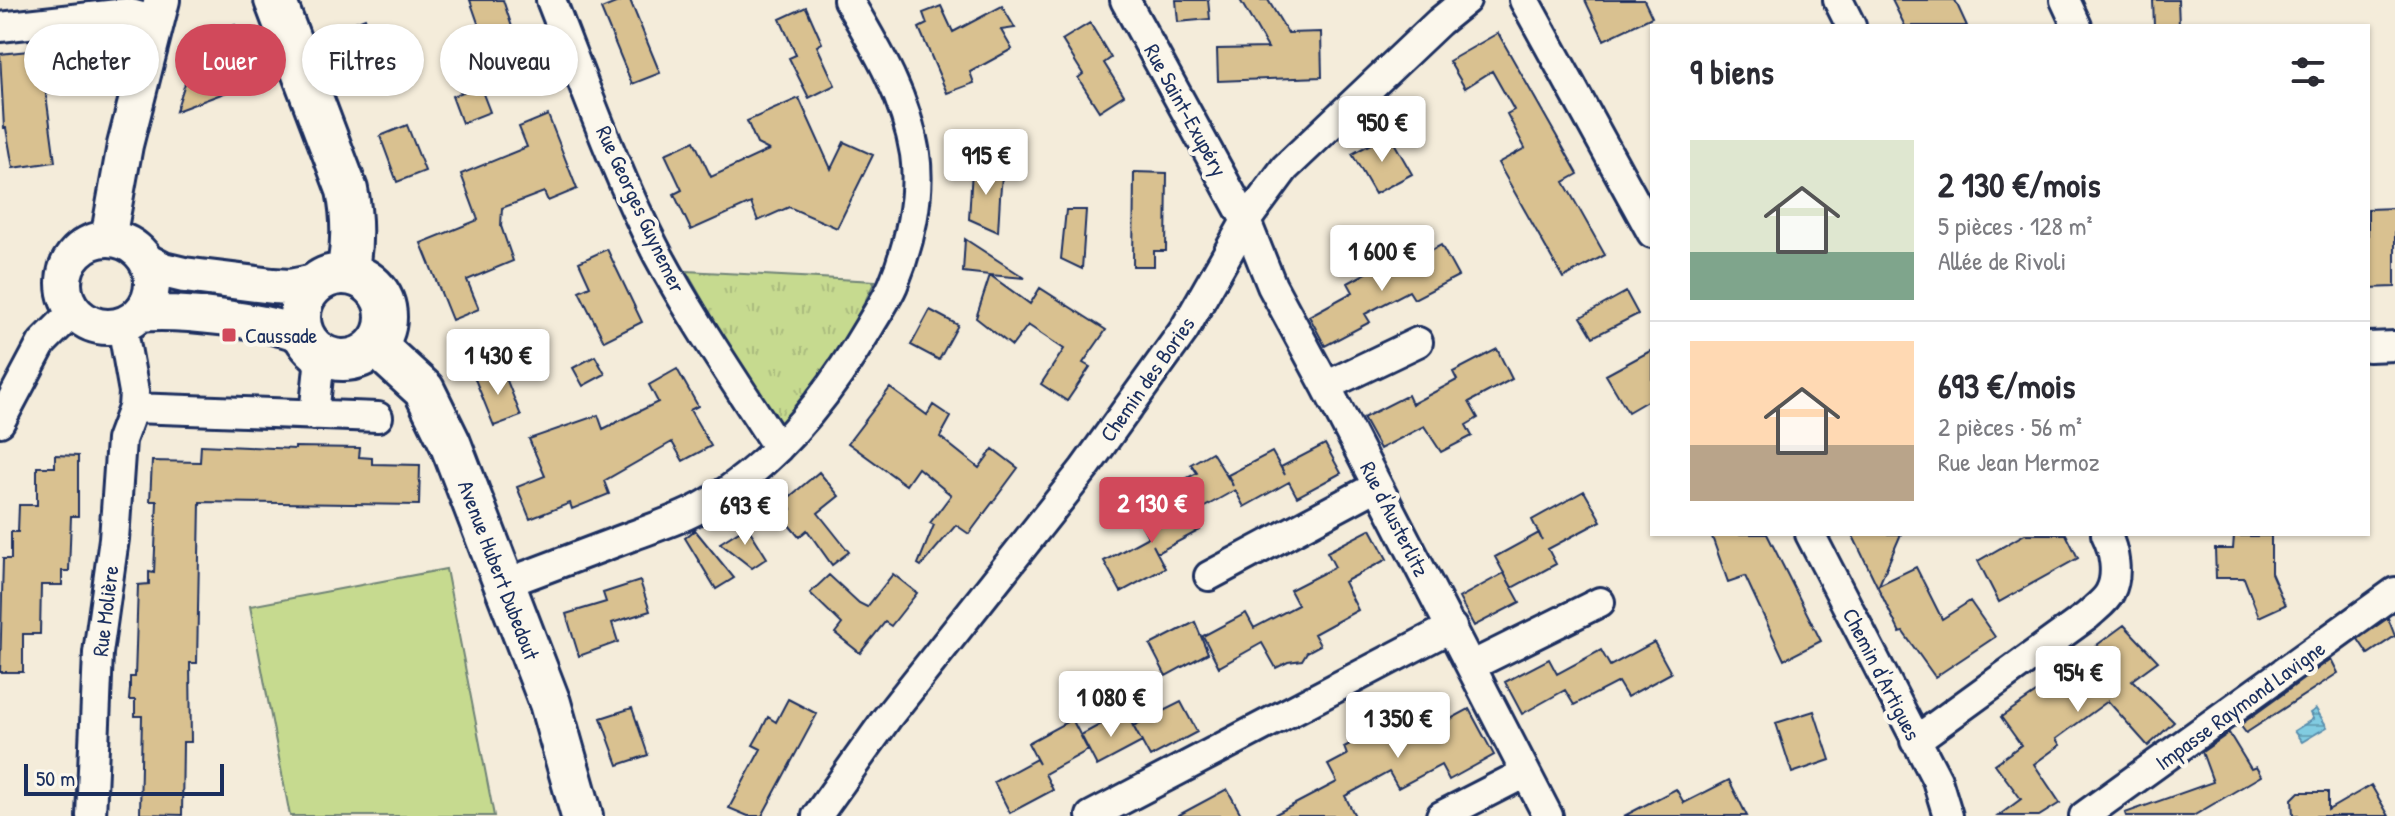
<!DOCTYPE html>
<html lang="fr">
<meta charset="utf-8">
<style>
body{margin:0;font-family:"Patrick Hand",sans-serif;background:#f7f7f7;color:#2b2b33;height:100vh;display:flex;flex-direction:column;font-size:30px;white-space:nowrap}
*{box-sizing:border-box;margin:0}
p{font-size:26px;color:#7c7c81}
.icon{flex:none;width:44px;height:44px;fill:none;stroke:currentColor;stroke-width:2;stroke-linecap:round;stroke-linejoin:round}
.map{position:relative;flex:1;overflow:hidden}
.drawer{position:absolute;left:1650px;top:24px;width:720px;height:512px;display:flex;flex-direction:column;background:#fff;border-radius:0px;box-shadow:0 2px 6px #0004}
.drawer>*{flex:none}
.guide{position:absolute;left:24px;top:24px;width:760px;height:72px;display:flex;gap:16px}
.scale{position:absolute;left:24px;bottom:20px;width:200px;box-sizing:border-box;padding-left:8px;border:4px solid #1b2f5e;border-top:0;font-size:22px;line-height:28px;white-space:nowrap;color:#1b2f5e;-webkit-text-stroke:6px #fbf7ec;paint-order:stroke}
.price{position:absolute;translate:-50% -68px;padding:0 18px;border-radius:8px;background:#fff;color:#222;font-size:26px;line-height:52px;filter:drop-shadow(0 2px 4px #0008)}
.price::after{content:'';position:absolute;left:50%;top:48px;width:24px;height:18px;margin-left:-12px;background:inherit;clip-path:polygon(0 0,100% 0,50% 100%)}
.price.selected{background:#d1495b;color:#fff}
ul{padding:0;list-style:none}
li{display:flex;align-items:center;gap:24px;height:200px;padding:0 40px}
li+li{border-top:2px solid #e1e1e2}
li span{display:grid;place-items:center;flex:none;width:224px;height:160px;border-radius:0px;color:#555}
li>.icon{margin-inline-start:auto}
span .icon{width:96px;height:96px;fill:#fffc;stroke-width:1}
li b{font-size:34px}
h2{display:flex;justify-content:space-between;align-items:center;height:96px;padding:0 40px;font-size:34px}
.tag{padding:0 28px;border-radius:36px;background:#fff;box-shadow:0 2px 6px #0004;font-size:28px;line-height:72px}
.tag.selected{background:#d1495b;color:#fff}
.map>svg:first-child{display:block}
</style>
<div class="map">
<svg width="2395" height="816" viewBox="0 0 2395 816">
<defs>
<pattern id="grass-tufts" width="24" height="20" patternUnits="userSpaceOnUse" patternTransform="scale(2)"><rect width="24" height="20" fill="#c6da8f"/><path d="M3 7l-1-3M5 7V3M7 7l1-3M15 17l-1-3M17 17v-4M19 17l1-3" fill="none" stroke="#aabb7e"/></pattern>
<pattern id="water-rules" width="6" height="5" patternUnits="userSpaceOnUse" patternTransform="scale(2)"><rect width="6" height="5" fill="#81cce1"/><path d="M0 2.5h6" fill="none" stroke="#69a6ba"/></pattern>
</defs>
<rect width="100%" height="100%" fill="#f4ecda"/>
<filter id="ink" filterUnits="userSpaceOnUse"><feTurbulence type="fractalNoise" baseFrequency=".0125" numOctaves="2"/><feDisplacementMap in="SourceGraphic" scale="16" xChannelSelector="R" yChannelSelector="G"/><feConvolveMatrix kernelMatrix="1 2 1 2 8 2 1 2 1" color-interpolation-filters="sRGB"/></filter>
<g filter="url(#ink)">
<path fill="url(#grass-tufts)" stroke="#708476" stroke-width="2" d="M686,271L875,281L853,326L825,373L782,425L749,381Z"/>
<path fill="#c6da8f" stroke="#708476" stroke-width="2" d="M446,569L494,816H290L250,606Z"/>
<path fill="url(#water-rules)" stroke="#588dad" stroke-width="2" d="M2316,709L2327,727L2302,742L2294,731L2313,719L2310,713Z"/>
<path fill="#d9c190" stroke="#1b2f5e" stroke-width="2" d="M470,0H503L517,42L488,52Z
M623,0H630L660,73L632,84L601,9Z
M1176,0H1208L1210,19L1178,22Z
M1240,0H1268L1288,33L1321,32L1322,77L1218,81L1217,49L1268,48Z
M1585,0H1644L1652,17L1604,40Z
M1892,0H1955L1967,26H1905Z
M2153,0H2178L2179,26H2154Z
M941,6L953,32L1002,6L1015,28L1001,30L1012,49L970,72L974,83L947,93L919,28L927,24L923,13Z
M806,7L822,43L817,46L835,85L809,98L789,58L796,55L780,19Z
M365,18L384,67L357,78L337,29Z
M1090,23L1111,58L1104,63L1124,95L1099,111L1078,78L1083,74L1062,40Z
M235,25L245,58L259,80L176,111L200,37Z
M1498,33L1578,174L1564,182L1605,255L1563,278L1498,163L1525,148L1507,114L1514,110L1492,71L1465,88L1449,61Z
M77,46L80,83L45,87L55,162L13,168L6,128H4L0,54Z
M480,86L490,112L462,123L452,96Z
M799,98L831,169L844,142L873,155L837,228L789,207L758,221L751,203L691,230L674,194L682,190L665,154L694,141L711,177L769,150L757,144L747,121Z
M548,115L577,189L548,201L544,192L502,208L501,226L513,261L467,280L479,309L452,320L421,243L478,220L461,174L527,147L519,127Z
M407,125L425,171L397,182L380,136Z
M1389,134L1412,174L1375,194L1352,154Z
M1003,167L1000,197L998,232L969,219L972,170Z
M1134,172L1167,173L1166,251H1154V266H1133Z
M2395,208V287L2368,288V209Z
M1066,210H1086L1082,269L1061,259Z
M965,239L1025,278L990,275L1030,304L1040,288L1106,330L1083,363L1090,367L1067,401L1041,384L1064,349L1028,325L1012,346L976,318L990,275L963,272Z
M1441,245L1458,276L1414,299L1409,291L1365,314L1370,322L1325,346L1309,316L1353,292L1348,283L1392,259L1397,269Z
M607,249L642,322L604,341L579,291L590,286L579,262Z
M1626,292L1638,314L1593,337L1581,317Z
M930,310L958,325L939,360L911,345Z
M1497,349L1512,379L1469,402L1478,418L1466,425L1472,436L1441,452L1424,426L1380,449L1363,418L1408,395L1412,404L1457,380L1453,372Z
M1652,350V398L1628,412L1606,375Z
M595,356L605,374L583,386L573,368Z
M502,368L521,416L494,426L475,379Z
M677,369L698,406L690,410L711,446L683,461L672,442L604,481L609,494L572,509L570,503L530,519L517,487L545,476L529,439L598,415L603,429L658,402L649,385Z
M890,388L927,415L933,405L951,417L940,437L979,468L993,449L1018,468L969,534L956,525L921,566L918,564L934,525L930,523L951,495L918,468L906,485L848,443Z
M1325,444L1341,473L1297,497L1289,482L1244,507L1235,490L1192,514L1176,484L1197,473L1191,464L1212,452L1233,486L1228,475L1272,452L1285,475L1281,467Z
M201,445L295,449V447L360,448L359,457L372,458V464L420,465L419,505L200,502L197,663H190L191,742H183L182,815L140,814L142,716H135V700H129L130,689V677H135L138,585L149,584V572L154,573L157,501H150L152,461L200,462Z
M55,455L78,456V516H71L69,571H62V585H41L40,634H23V672H0L3,559H11V532H18L19,505H37V467H55Z
M819,472L839,496L818,513L849,552L832,565L807,530L799,537L782,517L791,509L787,499Z
M1584,491L1601,521L1548,549L1556,564L1512,588L1495,557L1539,533L1542,540L1532,520Z
M1183,499L1200,530L1157,553L1153,545L1165,568L1121,592L1104,561L1148,537L1140,521Z
M747,526L767,558L752,568L720,543Z
M1371,529L1387,559L1344,582L1358,610L1314,634L1320,645L1307,652L1302,660L1288,662L1276,668L1262,643L1219,667L1203,636L1246,613L1254,628L1298,605L1290,590L1335,567L1327,552Z
M695,530L734,578L716,589L685,538Z
M1711,534H1767L1821,641L1784,660L1745,576L1728,582Z
M1852,534H1901L1879,585L1916,567L1942,619L1970,601L1995,637L1935,677L1903,632L1900,633Z
M2025,534H2066L2078,558L1999,602L1978,561Z
M2234,536H2271V573L2285,605L2259,617L2244,578H2216L2215,549H2233Z
M1504,573L1520,602L1474,626L1459,598Z
M893,574L917,593L891,626L885,622L860,653L835,633L842,624L810,593L829,575L859,603L867,607Z
M640,581L650,611L612,623L618,642L579,656L566,614L606,602L603,593Z
M2388,618L2395,636L2368,654L2358,639Z
M1195,622L1208,653L1166,676L1150,645Z
M2124,625L2158,661L2132,680L2174,722L2148,746L2108,701L2056,739L2060,745L2034,764L2060,803L2039,816H1998L2021,799L1995,764L2021,745L2001,717L2061,676L2059,673Z
M1654,642L1671,673L1627,697L1618,682L1574,705L1565,690L1522,714L1505,682L1549,659L1557,674L1601,650L1610,666Z
M2331,659L2338,673L2246,733L2240,725Z
M788,699L817,714L762,816H748L729,808L761,749L753,745L761,731L768,717L776,722Z
M1181,702L1197,732L1150,757L1133,726Z
M632,708L648,755L618,765L601,718Z
M1469,709L1494,755L1449,780L1441,765L1398,788L1389,772L1345,796L1355,816H1272L1337,782L1328,765L1347,755L1344,747L1384,726L1385,729L1425,713L1432,729Z
M1125,711L1142,742L1097,766L1081,735Z
M1814,711L1830,760L1792,773L1776,723Z
M1072,719L1088,750L1045,774L1053,790L1010,813L994,782L1036,759L1039,764L1028,743Z
M2229,733L2251,769L2256,767L2261,776L2193,816H2126L2125,813L2213,782L2202,752Z
M1729,780L1747,816H1624L1676,789L1684,803Z
M2371,785L2389,816H2293L2292,799L2299,792H2328V810Z
M1227,789L1242,816H1177Z"/>
<g fill="none" stroke-linecap="round" stroke-linejoin="round">
<g stroke="#1b2f5e" stroke-width="34">
<path id="minor" d="M551,0C584,84 616,175 658,255C694,322 737,384 778,448
M1125,0L1246,221L1272,286L1326,386L1548,816
M1524,0L1652,233
M1838,0L1851,26
M2065,0L2077,26
M0,27L127,13L156,21
M2368,347L2395,346
M313,348L319,367L314,415
M1326,386L1418,342
M133,408L378,417
M0,422L42,343L74,311
M1810,534L1937,780L1948,816
M1209,576L1377,486
M504,584C546,568 587,553 629,537C655,527 684,518 707,504C776,463 829,395 869,327C877,313 887,299 893,285C909,246 921,196 915,154C906,97 877,49 848,0
M1471,666L1600,602
M1915,741L2087,616C2094,609 2106,601 2110,592C2119,575 2114,550 2106,534
M91,816L98,653L114,539L121,440L133,408L134,392L122,325
M817,816L887,718L1084,469L1184,330L1246,221L1285,168L1439,22L1466,0
M1091,816L1452,627
M1441,816L1525,773
M2084,816L2395,592"/>
</g>
<g stroke="#1b2f5e" stroke-width="40">
<path id="tertiary" d="M108,239L125,145L162,0
M64 283a44 44 0 1 1 88 0a44 44 0 1 1-88 0Z
M146,261L163,270L184,275L273,286L290,287L320,281
M139,314C178,310 268,320 304,336"/>
</g>
<g stroke="#1b2f5e" stroke-width="46">
<path id="secondary" d="M275,0L347,190C353,219 353,244 347,274
M300 317a43 43 0 1 1 86 0a43 43 0 1 1-86 0Z
M376,346L424,390L450,443L550,703L582,816"/>
</g>
<use href="#minor" stroke="#fbf7ec" stroke-width="28"/>
<use href="#tertiary" stroke="#fbf7ec" stroke-width="34"/>
<use href="#secondary" stroke="#fbf7ec" stroke-width="40"/>
</g>
</g>
<rect fill="#d1495b" stroke="#fbf7ec" stroke-width="3" x="221" y="327" width="16" height="16" rx="4"/>
<g text-anchor="middle" stroke-width="8" stroke-linejoin="round" paint-order="stroke">
<g font-size="22" fill="#1b2f5e" stroke="#fbf7ec">
<text transform="translate(1186 110) rotate(61)" y="8">Rue Saint-Exupéry</text>
<text transform="translate(641 209) rotate(65)" y="8">Rue Georges Guynemer</text>
<text transform="translate(1147 379) rotate(-55)" y="8">Chemin des Bories</text>
<text transform="translate(1395 519) rotate(63)" y="8">Rue d'Austerlitz</text>
<text transform="translate(499 570) rotate(69)" y="8">Avenue Hubert Dubedout</text>
<text transform="translate(105 611) rotate(-83)" y="8">Rue Molière</text>
<text transform="translate(1882 674) rotate(63)" y="8">Chemin d'Artigues</text>
<text transform="translate(2240 705) rotate(-36)" y="8">Impasse Raymond Lavigne</text>
</g>
<g font-size="22" fill="#1b2f5e" stroke="#fbf7ec" text-anchor="start">
<text x="245" y="343">Caussade</text>
</g>
</g>
</svg>
<div class="scale">50 m</div>
<b class="price" style="left:1382px;top:164px">950 €</b>
<b class="price" style="left:986px;top:197px">915 €</b>
<b class="price" style="left:1382px;top:293px">1 600 €</b>
<b class="price" style="left:498px;top:397px">1 430 €</b>
<b class="price selected" style="left:1152px;top:545px">2 130 €</b>
<b class="price" style="left:745px;top:547px">693 €</b>
<b class="price" style="left:2078px;top:714px">954 €</b>
<b class="price" style="left:1111px;top:739px">1 080 €</b>
<b class="price" style="left:1398px;top:760px">1 350 €</b>
<div class="guide">
<a class="tag">Acheter</a>
<a class="tag selected">Louer</a>
<a class="tag">Filtres</a>
<a class="tag">Nouveau</a>
</div>
<section class="drawer">
<h2>9 biens<svg class="icon" aria-label="filters" viewBox="0 0 24 24"><path d="M4 7h16M4 17h16"/><circle cx="9" cy="7" r="2"/><circle cx="15" cy="17" r="2"/></svg></h2>
<ul>
<li><span style="background:linear-gradient(#dfe7d0 70%,#7fa58c 0)"><svg class="icon" aria-label="home" viewBox="0 0 24 24"><path d="M3 11l9-7 9 7M6 9v11h12V9"/></svg></span><div><b>2 130 €/mois</b><p>5 pièces · 128 m²</p><p>Allée de Rivoli</p></div></li>
<li><span style="background:linear-gradient(#ffd9b3 65%,#b9a48a 0)"><svg class="icon" aria-label="home" viewBox="0 0 24 24"><path d="M3 11l9-7 9 7M6 9v11h12V9"/></svg></span><div><b>693 €/mois</b><p>2 pièces · 56 m²</p><p>Rue Jean Mermoz</p></div></li>
</ul>
</section>
</div>
